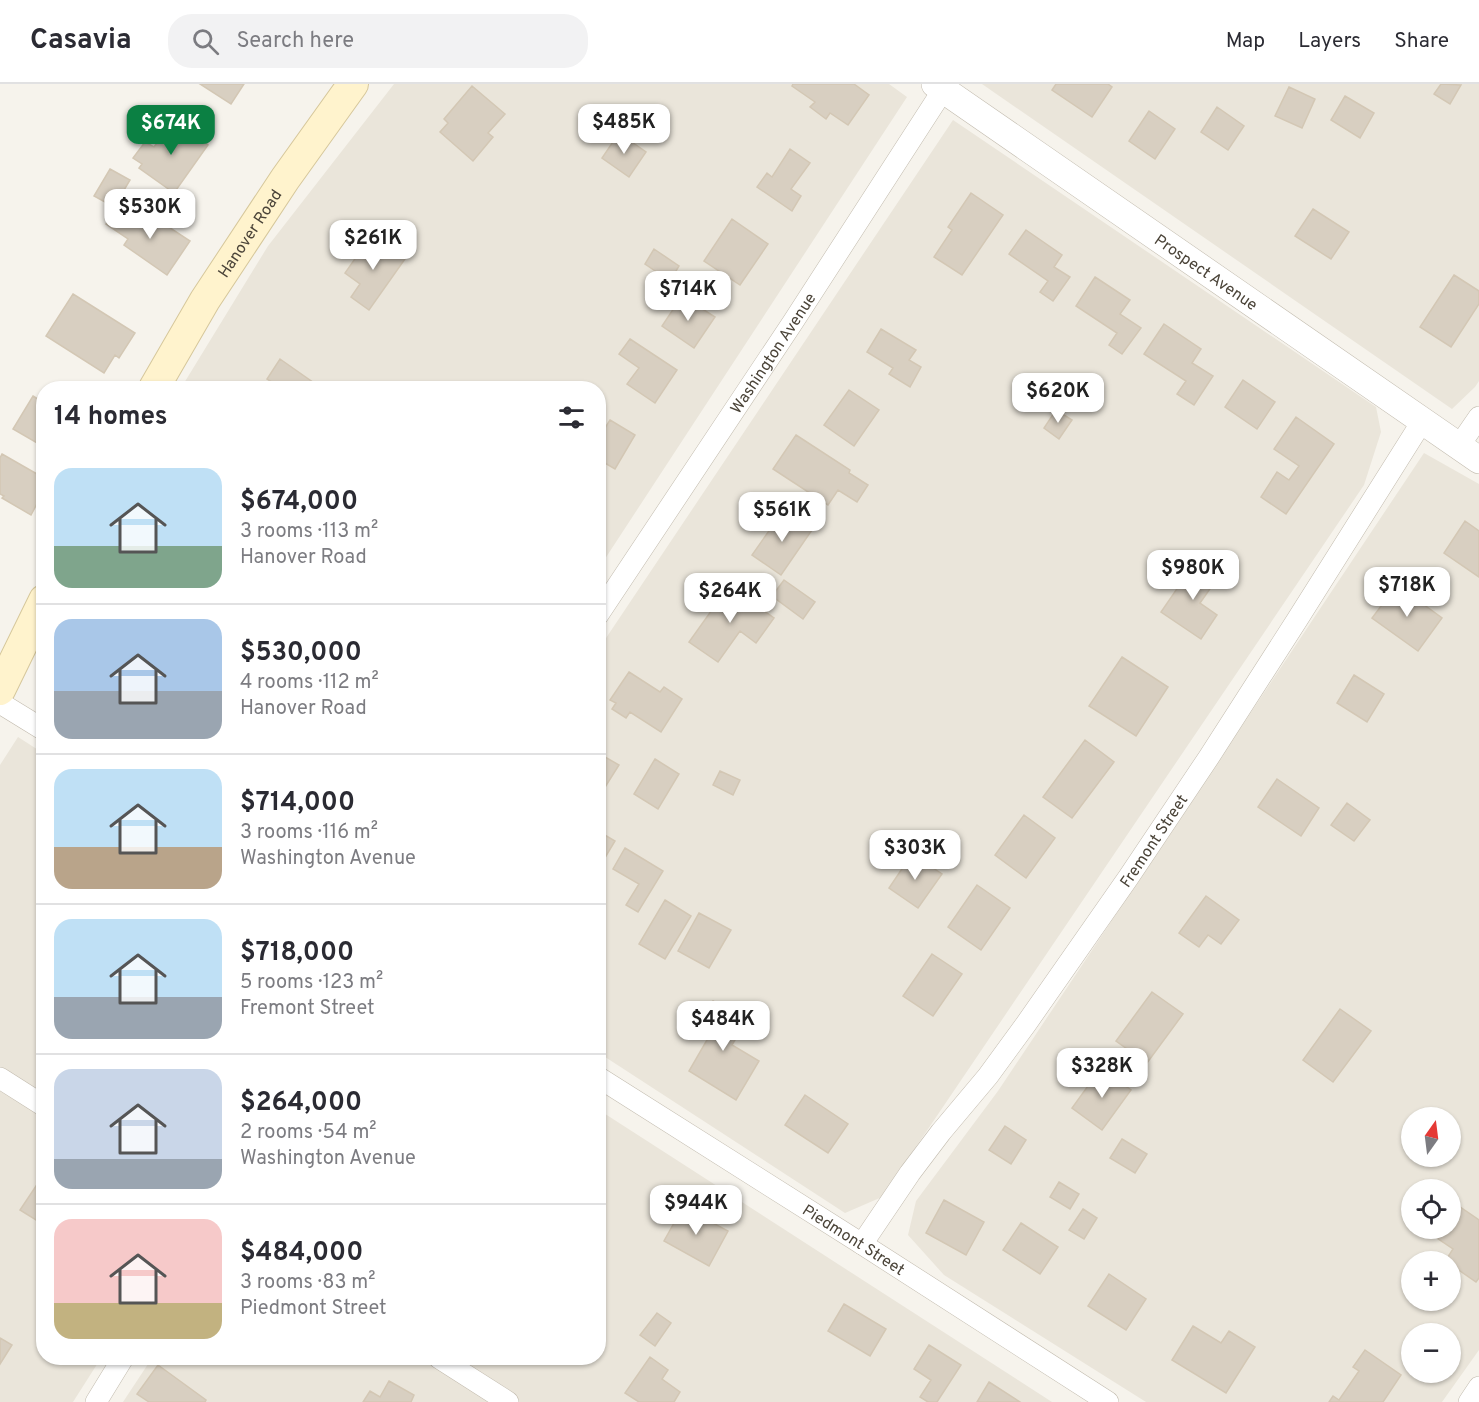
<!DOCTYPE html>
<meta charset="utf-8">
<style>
body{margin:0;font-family:Overpass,sans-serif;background:#f2f2f3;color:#2b2b33;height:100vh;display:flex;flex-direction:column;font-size:22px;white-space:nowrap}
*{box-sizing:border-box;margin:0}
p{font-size:20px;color:#7c7c81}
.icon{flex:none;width:33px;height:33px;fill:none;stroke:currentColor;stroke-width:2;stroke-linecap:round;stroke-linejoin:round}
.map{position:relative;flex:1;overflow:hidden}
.details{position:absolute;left:36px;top:297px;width:570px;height:984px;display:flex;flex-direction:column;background:#fff;border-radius:24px;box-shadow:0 2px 4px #0004}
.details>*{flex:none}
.needle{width:39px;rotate:14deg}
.tools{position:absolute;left:1401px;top:1023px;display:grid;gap:12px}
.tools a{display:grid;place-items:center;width:60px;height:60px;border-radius:50%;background:#fff;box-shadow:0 2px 4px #0004;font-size:30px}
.price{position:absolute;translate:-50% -51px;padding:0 14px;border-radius:12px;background:#fff;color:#222;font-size:20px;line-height:39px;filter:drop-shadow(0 2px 3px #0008)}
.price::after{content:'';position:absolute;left:50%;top:36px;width:18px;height:14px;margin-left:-9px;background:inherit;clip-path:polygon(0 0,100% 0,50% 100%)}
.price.active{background:#0b8043;color:#fff}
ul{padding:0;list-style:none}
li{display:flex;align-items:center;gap:18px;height:150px;padding:0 18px}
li+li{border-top:2px solid #e1e1e2}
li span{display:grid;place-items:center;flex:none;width:168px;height:120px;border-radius:18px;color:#555}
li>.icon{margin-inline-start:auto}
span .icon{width:72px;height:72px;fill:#fffc;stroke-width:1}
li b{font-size:26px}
h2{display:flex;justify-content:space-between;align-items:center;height:72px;padding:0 18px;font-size:26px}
header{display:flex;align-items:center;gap:36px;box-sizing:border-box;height:84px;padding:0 30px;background:#fff;border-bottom:2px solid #e1e1e2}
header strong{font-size:28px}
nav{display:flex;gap:33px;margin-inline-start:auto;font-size:21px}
.search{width:420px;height:54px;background:#f2f2f3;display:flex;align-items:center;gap:15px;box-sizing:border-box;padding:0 21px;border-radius:24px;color:#7c7c81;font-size:22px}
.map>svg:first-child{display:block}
</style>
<header>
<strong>Casavia</strong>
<div class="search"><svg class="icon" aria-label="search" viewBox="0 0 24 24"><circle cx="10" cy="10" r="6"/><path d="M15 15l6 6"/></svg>Search here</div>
<nav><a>Map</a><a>Layers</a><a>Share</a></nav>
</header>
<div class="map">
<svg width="1479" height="1318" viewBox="0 0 1479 1318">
<rect width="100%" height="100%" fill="#f6f3ec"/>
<path fill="#eae5da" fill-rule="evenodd" d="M394,0H889L907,13L599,484L598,304H181L268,162Z
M982,0H1479V297L1475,303L1452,325Z
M953,36L1376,323L1381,348L1364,401L882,1113L845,1129L599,969L598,566Z
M1424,369L1479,400V1266L1442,1318H1146L944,1191L908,1151L916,1117L998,1007ZM1412,1034H1450V1072H1412ZM1412,1106H1450V1144H1412ZM1412,1178H1450V1216H1412ZM1412,1250H1450V1288H1412Z
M18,653L43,669L44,1274H101L73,1318H0V681Z
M599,1026L1052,1318H123L152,1274H598Z"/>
<path fill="#d8cfc1" stroke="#d3c7b4" stroke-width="1.5" d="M200,0H244L231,20Z
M793,0H854L869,11L848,41L830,29L826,35L810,23L815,18L792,2Z
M1056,0H1108L1112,3L1092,33L1052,6Z
M1441,0L1461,1L1450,20L1434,10Z
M472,2L505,30L488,49L493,53L473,77L440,48L448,39L444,35Z
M1289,3L1315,15L1302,44L1275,32Z
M1345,12L1374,29L1360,54L1331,36Z
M1217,23L1244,42L1228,66L1201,48Z
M1149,27L1175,45L1155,75L1129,57Z
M173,36L208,61L174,109L139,84L142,80L133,74L145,58L154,63Z
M619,49L646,68L629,93L602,74Z
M790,65L810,79L791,105L801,112L792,127L757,103L767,89L772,93Z
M110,85L130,96L114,123L94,112Z
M971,109L1003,131L962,191L934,173L952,146L948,143Z
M117,125L138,140L146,128L190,157L167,191L124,161L128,155L106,140Z
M1313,125L1349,148L1331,175L1295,152Z
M732,135L768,160L740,201L704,177Z
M1026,146L1062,171L1054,183L1070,193L1053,217L1040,208L1048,197L1009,170Z
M371,152L405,175L369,226L351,213L360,200L345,189Z
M654,165L679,182L670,197L645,180Z
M1454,191L1479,207V220L1451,263L1420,243Z
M1095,193L1130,216L1120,230L1141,244L1122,270L1109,261L1117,249L1076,222Z
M73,210L135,249L119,274L115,271L104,289L46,252Z
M682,212L715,233L694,264L662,242Z
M1164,240L1201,265L1192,279L1213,292L1194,321L1177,310L1186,297L1144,270Z
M881,245L916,266L909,276L921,283L910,303L889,290L893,284L867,268Z
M630,255L677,286L655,319L627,300L639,284L619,270Z
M280,275L314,299L311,303L313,304H281L267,295Z
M1243,296L1275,318L1257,345L1225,323Z
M849,306L879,326L854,362L824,341Z
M33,312L44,319V363L13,345Z
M1056,326L1072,336L1059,355L1044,344Z
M1296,333L1334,360L1286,430L1261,413L1277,388L1289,396L1299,382L1274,365Z
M610,336L635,351L615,385L598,375V351L600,352Z
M796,351L850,386L849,389L868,401L857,418L838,406L828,421L773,385Z
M2,370L44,394V415L39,416L31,431L2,414L4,412L0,410V374Z
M783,427L812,446L781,491L752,471Z
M1465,437L1479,447V493L1444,469Z
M1196,477L1219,492L1200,519L1217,531L1201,555L1161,528Z
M784,496L815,518L803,535L772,512Z
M1397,501L1442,534L1418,567L1372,534Z
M729,502L774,534L756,559L740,547L718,578L689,558Z
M1122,573L1168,603L1136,652L1089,622Z
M629,588L660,608L664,603L682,615L661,648L630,628L626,634L612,625L616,619L610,616Z
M1354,591L1384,610L1367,638L1337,619Z
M1085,656L1114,678L1072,734L1043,713Z
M598,669L619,681L602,708L598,706Z
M655,675L679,690L658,725L634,710Z
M720,687L740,696L733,711L713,701Z
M1277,695L1319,724L1301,752L1258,723Z
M1347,719L1370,736L1354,757L1331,741Z
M1024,731L1055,754L1026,794L995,771Z
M598,747L615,757L600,782L598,781Z
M625,764L663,787L638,828L626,821L639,800L613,785Z
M912,770L942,790L918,824L889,804Z
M977,801L1010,824L981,866L948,843Z
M1206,812L1239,836L1221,860L1208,851L1199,863L1179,849Z
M665,816L691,832L665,875L639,860Z
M699,829L731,846L709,884L678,867Z
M932,870L962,890L933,932L903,912Z
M1152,908L1183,930L1147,979L1116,957Z
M713,917L746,937L732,961L759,977L736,1016L689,987L707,956L694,948Z
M1340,925L1371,947L1333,998L1303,976Z
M1076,965L1094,978L1084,991L1066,979Z
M1101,984L1131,1006L1102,1046L1072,1024Z
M805,1011L848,1040L828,1069L785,1041Z
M1005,1042L1026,1056L1011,1080L989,1066Z
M1122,1055L1147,1070L1135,1089L1110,1074Z
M44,1090V1141L20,1126Z
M1059,1098L1079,1110L1070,1125L1050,1113Z
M944,1116L984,1138L966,1171L926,1149Z
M1450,1116L1479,1136V1194L1476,1198L1450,1180V1178L1446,1176L1453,1165L1428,1148L1431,1144H1450Z
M683,1123L728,1147L709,1182L664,1157Z
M1083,1125L1097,1134L1084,1155L1069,1146Z
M1021,1139L1058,1163L1040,1190L1003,1166Z
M1109,1190L1146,1215L1126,1246L1088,1222Z
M844,1220L886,1245L870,1272L828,1247Z
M657,1229L671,1239L655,1262L640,1251Z
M1193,1242L1221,1259L1229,1247L1255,1263L1226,1309L1172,1276Z
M0,1254L12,1261L0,1280Z
M929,1261L961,1281L937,1318H928L920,1313L931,1296L914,1285Z
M1365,1266L1401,1291L1383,1318H1329L1333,1312L1339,1316L1359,1287L1353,1283Z
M650,1273L668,1286L662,1295L680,1308L674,1318H639L625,1309Z
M158,1281L206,1316L205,1318H149L137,1310Z
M389,1297L414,1311L411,1318H363L370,1307L380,1313Z
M989,1298L1020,1318H977Z"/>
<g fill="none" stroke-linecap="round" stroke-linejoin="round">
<g stroke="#c2bbae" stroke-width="22">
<g id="minor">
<path d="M1459,362L1479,333"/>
<path id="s1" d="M598,531L793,238L943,6"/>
<path d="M0,619L44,646"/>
<path id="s2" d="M598,993L862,1160L1108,1318"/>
<path d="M0,994L44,1022"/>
<path id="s3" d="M862,1160L910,1089L941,1048L988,992L1026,940L1128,794L1209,673L1297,536L1423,336"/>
<path d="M439,1274L508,1318"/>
<path d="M96,1318L123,1274"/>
<path d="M1469,1318L1479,1303"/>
</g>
</g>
<g stroke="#c2bbae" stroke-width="28">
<g id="tertiary">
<path id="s4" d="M935,0L1479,376"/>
</g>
</g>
<g stroke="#d6c79b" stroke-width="32">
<g id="secondary">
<path id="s5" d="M154,304L205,216L285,95L353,0"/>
<path d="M0,606L44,516"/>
</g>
</g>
<use href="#minor" stroke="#fff" stroke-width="21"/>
<use href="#tertiary" stroke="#fff" stroke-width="27"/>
<use href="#secondary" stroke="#fff3cd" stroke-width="30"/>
</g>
<g text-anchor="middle" stroke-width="4.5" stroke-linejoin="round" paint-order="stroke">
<g font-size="16" fill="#4b4439" stroke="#fff">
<text dy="6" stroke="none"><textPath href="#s5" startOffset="182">Hanover Road</textPath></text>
<text dy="6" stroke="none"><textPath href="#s4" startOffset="330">Prospect Avenue</textPath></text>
<text dy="6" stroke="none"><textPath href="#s1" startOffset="315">Washington Avenue</textPath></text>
<text dy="6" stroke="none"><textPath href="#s3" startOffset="498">Fremont Street</textPath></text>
<text dy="6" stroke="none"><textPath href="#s2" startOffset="303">Piedmont Street</textPath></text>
</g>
</g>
</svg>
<div class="tools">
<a><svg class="needle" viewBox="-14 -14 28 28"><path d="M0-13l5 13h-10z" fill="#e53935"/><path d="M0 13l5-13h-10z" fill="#7c7c81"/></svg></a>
<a><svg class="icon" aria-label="locate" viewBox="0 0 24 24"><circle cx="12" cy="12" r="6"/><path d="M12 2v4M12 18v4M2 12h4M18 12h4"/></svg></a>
<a>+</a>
<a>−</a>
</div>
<b class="price" style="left:624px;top:71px">$485K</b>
<b class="price active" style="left:171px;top:72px">$674K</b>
<b class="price" style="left:150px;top:156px">$530K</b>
<b class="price" style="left:373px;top:187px">$261K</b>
<b class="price" style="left:688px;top:238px">$714K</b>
<b class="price" style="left:1058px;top:340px">$620K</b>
<b class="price" style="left:782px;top:459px">$561K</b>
<b class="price" style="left:1193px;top:517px">$980K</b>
<b class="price" style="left:1407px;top:534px">$718K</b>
<b class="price" style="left:730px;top:540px">$264K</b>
<b class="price" style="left:915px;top:797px">$303K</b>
<b class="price" style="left:723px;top:968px">$484K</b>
<b class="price" style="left:1102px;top:1015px">$328K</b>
<b class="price" style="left:696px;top:1152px">$944K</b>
<section class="details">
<h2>14 homes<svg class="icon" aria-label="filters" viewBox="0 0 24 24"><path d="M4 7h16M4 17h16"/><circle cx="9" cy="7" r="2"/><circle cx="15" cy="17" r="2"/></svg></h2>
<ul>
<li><span style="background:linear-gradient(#bfe0f5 65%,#7fa58c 0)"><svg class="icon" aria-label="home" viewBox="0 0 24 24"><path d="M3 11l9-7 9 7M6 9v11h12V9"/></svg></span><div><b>$674,000</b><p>3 rooms · 113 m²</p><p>Hanover Road</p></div></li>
<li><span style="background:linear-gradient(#a9c7e8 60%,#9aa5b1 0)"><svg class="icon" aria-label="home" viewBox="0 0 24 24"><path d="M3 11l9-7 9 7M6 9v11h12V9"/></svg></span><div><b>$530,000</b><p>4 rooms · 112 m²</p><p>Hanover Road</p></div></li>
<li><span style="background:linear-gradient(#bfe0f5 65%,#b9a48a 0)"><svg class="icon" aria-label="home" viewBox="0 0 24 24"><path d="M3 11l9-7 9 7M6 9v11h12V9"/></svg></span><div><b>$714,000</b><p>3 rooms · 116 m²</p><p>Washington Avenue</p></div></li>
<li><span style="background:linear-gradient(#bfe0f5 65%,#9aa5b1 0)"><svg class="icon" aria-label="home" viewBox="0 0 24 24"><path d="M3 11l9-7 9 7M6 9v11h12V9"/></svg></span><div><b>$718,000</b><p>5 rooms · 123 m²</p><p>Fremont Street</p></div></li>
<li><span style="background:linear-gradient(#c9d6e8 75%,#9aa5b1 0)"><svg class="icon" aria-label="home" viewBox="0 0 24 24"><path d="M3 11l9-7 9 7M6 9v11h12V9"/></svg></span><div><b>$264,000</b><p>2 rooms · 54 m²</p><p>Washington Avenue</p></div></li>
<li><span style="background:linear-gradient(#f6c9c9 70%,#c2b280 0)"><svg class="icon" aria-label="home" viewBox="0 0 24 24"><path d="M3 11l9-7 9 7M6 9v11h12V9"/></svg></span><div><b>$484,000</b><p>3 rooms · 83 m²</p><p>Piedmont Street</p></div></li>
</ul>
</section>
</div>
